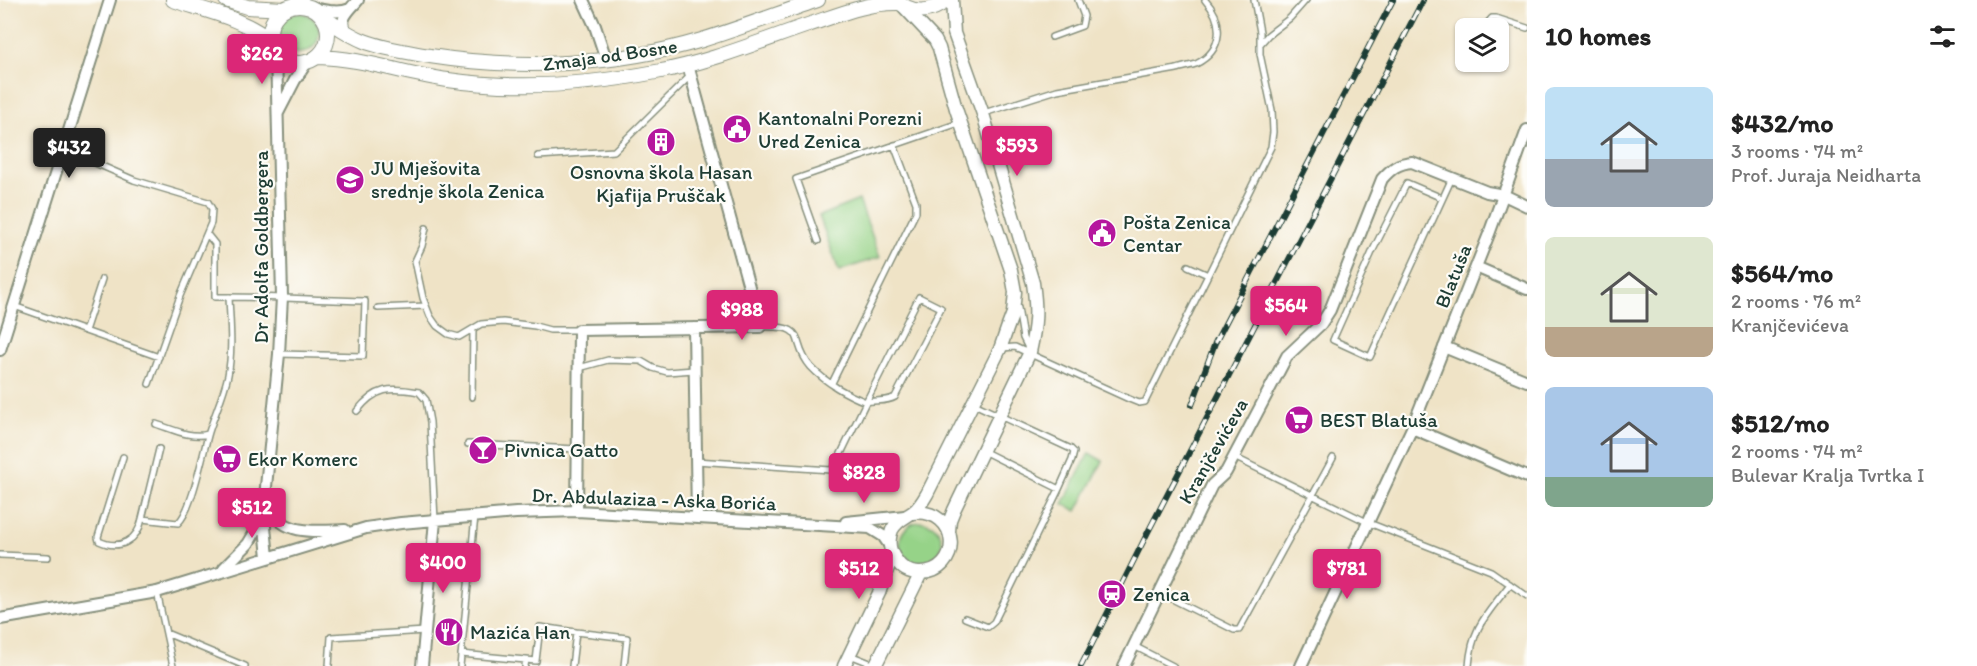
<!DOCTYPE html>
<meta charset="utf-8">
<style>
body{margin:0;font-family:Itim,sans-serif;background:#f6f6f6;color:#222;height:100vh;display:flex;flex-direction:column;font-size:22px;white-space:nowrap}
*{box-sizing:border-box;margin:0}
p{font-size:20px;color:#767676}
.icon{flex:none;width:33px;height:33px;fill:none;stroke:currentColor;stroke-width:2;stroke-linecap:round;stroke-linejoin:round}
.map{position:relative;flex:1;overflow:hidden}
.details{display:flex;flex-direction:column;background:#fff;width:450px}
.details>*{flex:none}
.fabs{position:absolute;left:1455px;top:18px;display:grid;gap:12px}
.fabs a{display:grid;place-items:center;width:54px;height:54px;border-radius:9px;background:#fff;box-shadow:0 2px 4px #0004;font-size:30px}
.price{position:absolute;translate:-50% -51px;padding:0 14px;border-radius:6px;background:#db2777;color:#fff;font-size:20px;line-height:39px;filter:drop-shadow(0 2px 3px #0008)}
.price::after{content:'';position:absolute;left:50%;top:36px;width:18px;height:14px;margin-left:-9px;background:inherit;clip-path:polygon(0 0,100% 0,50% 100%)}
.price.current{background:#222;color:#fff}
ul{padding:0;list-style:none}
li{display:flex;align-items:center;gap:18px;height:150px;padding:0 18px}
li span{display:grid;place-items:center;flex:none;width:168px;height:120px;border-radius:9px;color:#555}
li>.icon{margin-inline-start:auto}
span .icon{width:72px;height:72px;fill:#fffc;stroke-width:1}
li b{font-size:26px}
h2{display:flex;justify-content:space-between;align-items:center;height:72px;padding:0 18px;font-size:26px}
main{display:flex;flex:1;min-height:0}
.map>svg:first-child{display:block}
</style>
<main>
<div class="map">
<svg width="1527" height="666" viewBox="0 0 1527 666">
<rect width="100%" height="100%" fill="#fdfcf7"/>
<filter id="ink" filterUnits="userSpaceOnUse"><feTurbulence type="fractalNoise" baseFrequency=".0167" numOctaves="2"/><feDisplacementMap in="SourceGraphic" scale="12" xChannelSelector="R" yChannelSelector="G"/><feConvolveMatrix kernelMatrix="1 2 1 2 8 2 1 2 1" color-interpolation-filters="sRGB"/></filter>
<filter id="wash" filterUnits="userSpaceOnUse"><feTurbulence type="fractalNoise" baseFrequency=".008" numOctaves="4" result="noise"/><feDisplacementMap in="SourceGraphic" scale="24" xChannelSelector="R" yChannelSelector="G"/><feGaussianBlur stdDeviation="1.35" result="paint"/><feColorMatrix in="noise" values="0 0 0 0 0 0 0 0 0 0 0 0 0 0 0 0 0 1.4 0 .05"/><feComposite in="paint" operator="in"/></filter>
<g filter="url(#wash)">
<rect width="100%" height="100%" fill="#efe3c6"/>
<path fill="#96d388" stroke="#5a885e" stroke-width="1.5" d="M279 33a20 20 0 1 1 40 0a20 20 0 1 1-40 0Z
M859,200L880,257L839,271L819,216Z
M1089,453L1103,461L1077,511L1063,504Z
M900 543a21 21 0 1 1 42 0a21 21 0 1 1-42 0Z"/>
</g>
<g filter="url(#ink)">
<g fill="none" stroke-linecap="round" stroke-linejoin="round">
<g stroke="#87907d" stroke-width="8">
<path id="service" d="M1483,28L1492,18H1496L1527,28
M1052,37L1082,26L1084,16L1078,0
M1261,43L1268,35L1290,18L1306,0
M984,113L1057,90L1177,69C1183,67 1190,66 1196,64C1224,50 1224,21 1205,0
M63,149L134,180L208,202L212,209L211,223L180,296L149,384
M538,156L614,151L691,75
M1442,198L1407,183L1373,250L1333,340L1370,357L1452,178
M426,228L422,246L415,261L423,298L430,316L437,326L448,334L459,337L481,324L503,322L535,326L550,330H579
M207,234L215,244V297C265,296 315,300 365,301L363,356L279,354
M818,241L796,179L959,123
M1208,275L1271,147L1273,132L1272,110L1260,54V32L1254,0
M14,306L159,357
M378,308L426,306
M1018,308L1023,338L1028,348
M85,331L102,279
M1002,348L1015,347L1129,399L1139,403L1145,402L1208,275L1188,266
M579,368L608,360L641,361L653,368L667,372L694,370
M832,383L916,212V203L894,145
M472,397L473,330
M357,411C376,387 390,387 419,392L426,400L430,422L435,520
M156,424C172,429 191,439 208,434
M468,444L577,449
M159,449L142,519L178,523C192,511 203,452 209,432C215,413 224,394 228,375C233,350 230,322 229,297
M983,451L1059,489
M123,457L98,537L99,541C120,551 138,540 142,519
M1234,457L1369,523L1491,571L1527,596
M696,461L831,470L835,466L866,402C875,400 887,402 895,397L941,308L919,297L866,402C847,395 825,382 811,367C788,341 812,325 760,327
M0,555L48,557
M157,592L173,666
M1160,593L1234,630H1239L1333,458
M965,618L988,627L994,622L1059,489L1072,460L1074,452L1071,449L972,403
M166,633L245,666
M1134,646L1173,666
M461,654L526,660L525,666
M850,655L875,665
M526,660L536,661L540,627L576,632
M329,666L331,637L425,631
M460,666L475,516
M572,666L576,632L627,638L624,666
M1469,666C1472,626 1487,615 1510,584"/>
</g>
<g stroke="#87907d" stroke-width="14">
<path id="minor" d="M583,0L595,26L606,59
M312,8C324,10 338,14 350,9
M347,33C337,19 349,11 358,0
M278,113L295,80L307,62
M1476,267L1527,289
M694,328L697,517
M1444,347L1527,381
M0,350L110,0
M1412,428L1527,477
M266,501C281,537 312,531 345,530
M577,511L579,330L760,327L688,65
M846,522L905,516
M268,557L264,517L265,497L279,354L282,297L276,52
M224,568L248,544L264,517
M0,619L157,592L366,528L401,523L516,513L577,511L870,528L883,536L890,546
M422,666L435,520
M1124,666L1212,485L1226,472L1287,356L1321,324L1330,310L1382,179C1391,169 1398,163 1412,162L1487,192L1504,195L1527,206
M1301,666L1412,428L1489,234L1527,130"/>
</g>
<g stroke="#87907d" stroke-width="15">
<path id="tertiary" d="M904,7L935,40L939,48L956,109L1011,270L1015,292L1013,313L1007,329L1000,349L927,494C923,501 919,508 913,512C905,518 897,520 892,530C888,540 889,551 896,560C901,568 909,573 919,573C963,574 962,507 912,513
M949,531L950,520L954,510L1030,352C1036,325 1037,310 1033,283L983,114L954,33L952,0
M844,666L879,593L892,556
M875,666L921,573"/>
</g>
<g stroke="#87907d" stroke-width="16">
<path id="secondary" d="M173,0C206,11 243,18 271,41
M226,0L247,7L284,9
M897,0C911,15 932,13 947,0
M270 34a29 29 0 1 1 58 0a29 29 0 1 1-58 0Z
M324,18C337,26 349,35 364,41C384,49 408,52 430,56C519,70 615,66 702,40C741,28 780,13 818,0
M318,57C362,58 404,74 448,80C516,90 588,85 656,72C708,63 758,42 808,25C838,15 867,2 900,3"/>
</g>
<use href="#service" stroke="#fff" stroke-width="5"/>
<use href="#minor" stroke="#fff" stroke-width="10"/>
<use href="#tertiary" stroke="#fff" stroke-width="12"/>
<use href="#secondary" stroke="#fff" stroke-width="14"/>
<g stroke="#1f3d34" stroke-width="6">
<path id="rail" d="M1192,405L1215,343L1393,0
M1081,666L1148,532L1423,0"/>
</g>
<use href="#rail" stroke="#fdfcf7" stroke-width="4" stroke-dasharray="11" stroke-linecap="butt"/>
</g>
</g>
<defs>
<g id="civic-disc" transform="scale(1.5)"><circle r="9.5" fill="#b5179e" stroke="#fdfcf7"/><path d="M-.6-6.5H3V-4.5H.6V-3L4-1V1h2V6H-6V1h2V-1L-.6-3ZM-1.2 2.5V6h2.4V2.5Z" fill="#fff"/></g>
<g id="building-disc" transform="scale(1.5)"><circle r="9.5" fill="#b5179e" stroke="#fdfcf7"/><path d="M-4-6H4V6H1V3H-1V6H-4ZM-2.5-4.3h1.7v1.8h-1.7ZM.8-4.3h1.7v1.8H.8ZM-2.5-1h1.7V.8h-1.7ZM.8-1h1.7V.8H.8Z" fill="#fff"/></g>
<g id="school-disc" transform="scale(1.5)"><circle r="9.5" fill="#b5179e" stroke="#fdfcf7"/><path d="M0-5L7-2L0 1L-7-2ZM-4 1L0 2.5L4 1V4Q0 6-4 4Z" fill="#fff"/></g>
<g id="supermarket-disc" transform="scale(1.5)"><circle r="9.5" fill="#b5179e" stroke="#fdfcf7"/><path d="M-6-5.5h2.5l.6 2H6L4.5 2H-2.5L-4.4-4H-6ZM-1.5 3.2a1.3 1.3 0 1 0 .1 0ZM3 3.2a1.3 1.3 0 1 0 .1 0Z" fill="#fff"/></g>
<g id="bar-disc" transform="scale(1.5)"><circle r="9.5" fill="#b5179e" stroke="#fdfcf7"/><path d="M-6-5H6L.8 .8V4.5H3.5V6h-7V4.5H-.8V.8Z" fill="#fff"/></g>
<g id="station-disc" transform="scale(1.5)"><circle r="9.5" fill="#b5179e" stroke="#fdfcf7"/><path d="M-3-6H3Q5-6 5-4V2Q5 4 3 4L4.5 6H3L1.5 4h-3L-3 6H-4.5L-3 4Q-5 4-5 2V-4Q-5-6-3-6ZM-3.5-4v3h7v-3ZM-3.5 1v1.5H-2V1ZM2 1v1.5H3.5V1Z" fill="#fff"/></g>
<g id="restaurant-disc" transform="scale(1.5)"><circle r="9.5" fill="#b5179e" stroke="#fdfcf7"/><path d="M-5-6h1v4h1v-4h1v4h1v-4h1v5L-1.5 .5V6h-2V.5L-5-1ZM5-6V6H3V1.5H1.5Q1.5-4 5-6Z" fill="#fff"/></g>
</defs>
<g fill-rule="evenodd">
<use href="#civic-disc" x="737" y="129"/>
<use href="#building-disc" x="661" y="142"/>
<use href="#school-disc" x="350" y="180"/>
<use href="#civic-disc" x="1102" y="233"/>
<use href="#supermarket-disc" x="1299" y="420"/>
<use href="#bar-disc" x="483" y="450"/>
<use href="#supermarket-disc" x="227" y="459"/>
<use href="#station-disc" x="1112" y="594"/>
<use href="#restaurant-disc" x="449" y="632"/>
</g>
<g text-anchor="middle" stroke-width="4.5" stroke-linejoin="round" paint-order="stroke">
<g font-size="20" fill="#1f3d34" stroke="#fdfcf7">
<text transform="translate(610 55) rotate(-8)" y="7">Zmaja od Bosne</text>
<text transform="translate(261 247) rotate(-90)" y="7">Dr Adolfa Goldbergera</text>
<text transform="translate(1453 276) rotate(-68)" y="7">Blatuša</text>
<text transform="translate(1213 451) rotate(-60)" y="7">Kranjčevićeva</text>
<text transform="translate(654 499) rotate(2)" y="7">Dr. Abdulaziza - Aska Borića</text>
</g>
<g font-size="20" fill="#1f3d34" stroke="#fdfcf7" text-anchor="start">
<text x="758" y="125">Kantonalni Porezni<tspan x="758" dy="23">Ured Zenica</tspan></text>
<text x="371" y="175">JU Mješovita<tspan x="371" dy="23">srednje škola Zenica</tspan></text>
<text x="661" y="179" text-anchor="middle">Osnovna škola Hasan<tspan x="661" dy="23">Kjafija Pruščak</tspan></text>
<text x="1123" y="229">Pošta Zenica<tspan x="1123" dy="23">Centar</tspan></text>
<text x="1320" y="427">BEST Blatuša</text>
<text x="504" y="457">Pivnica Gatto</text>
<text x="248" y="466">Ekor Komerc</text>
<text x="1133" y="601">Zenica</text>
<text x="470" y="639">Mazića Han</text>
</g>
</g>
</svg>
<div class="fabs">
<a><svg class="icon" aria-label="layers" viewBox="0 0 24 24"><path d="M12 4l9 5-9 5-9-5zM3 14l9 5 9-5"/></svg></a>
</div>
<b class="price" style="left:262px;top:85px">$262</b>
<b class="price" style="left:1017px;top:177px">$593</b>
<b class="price current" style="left:69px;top:179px">$432</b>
<b class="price" style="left:1286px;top:337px">$564</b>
<b class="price" style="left:742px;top:341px">$988</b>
<b class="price" style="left:864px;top:504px">$828</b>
<b class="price" style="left:252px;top:539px">$512</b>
<b class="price" style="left:443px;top:594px">$400</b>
<b class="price" style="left:859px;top:600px">$512</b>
<b class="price" style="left:1347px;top:600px">$781</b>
</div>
<section class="details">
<h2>10 homes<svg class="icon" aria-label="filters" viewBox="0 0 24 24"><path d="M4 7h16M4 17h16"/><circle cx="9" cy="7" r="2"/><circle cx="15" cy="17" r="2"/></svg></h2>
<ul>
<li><span style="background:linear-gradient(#bfe0f5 60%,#9aa5b1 0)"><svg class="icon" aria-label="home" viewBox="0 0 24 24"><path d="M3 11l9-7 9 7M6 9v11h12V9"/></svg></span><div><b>$432/mo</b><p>3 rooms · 74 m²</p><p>Prof. Juraja Neidharta</p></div></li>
<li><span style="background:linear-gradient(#dfe7d0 75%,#b9a48a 0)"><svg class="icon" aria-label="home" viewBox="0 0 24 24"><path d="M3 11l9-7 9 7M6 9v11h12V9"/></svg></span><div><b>$564/mo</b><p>2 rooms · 76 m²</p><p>Kranjčevićeva</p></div></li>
<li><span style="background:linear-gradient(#a9c7e8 75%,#7fa58c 0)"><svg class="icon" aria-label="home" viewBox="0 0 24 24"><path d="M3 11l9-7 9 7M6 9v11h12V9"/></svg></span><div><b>$512/mo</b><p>2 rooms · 74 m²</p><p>Bulevar Kralja Tvrtka I</p></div></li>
</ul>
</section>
</main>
